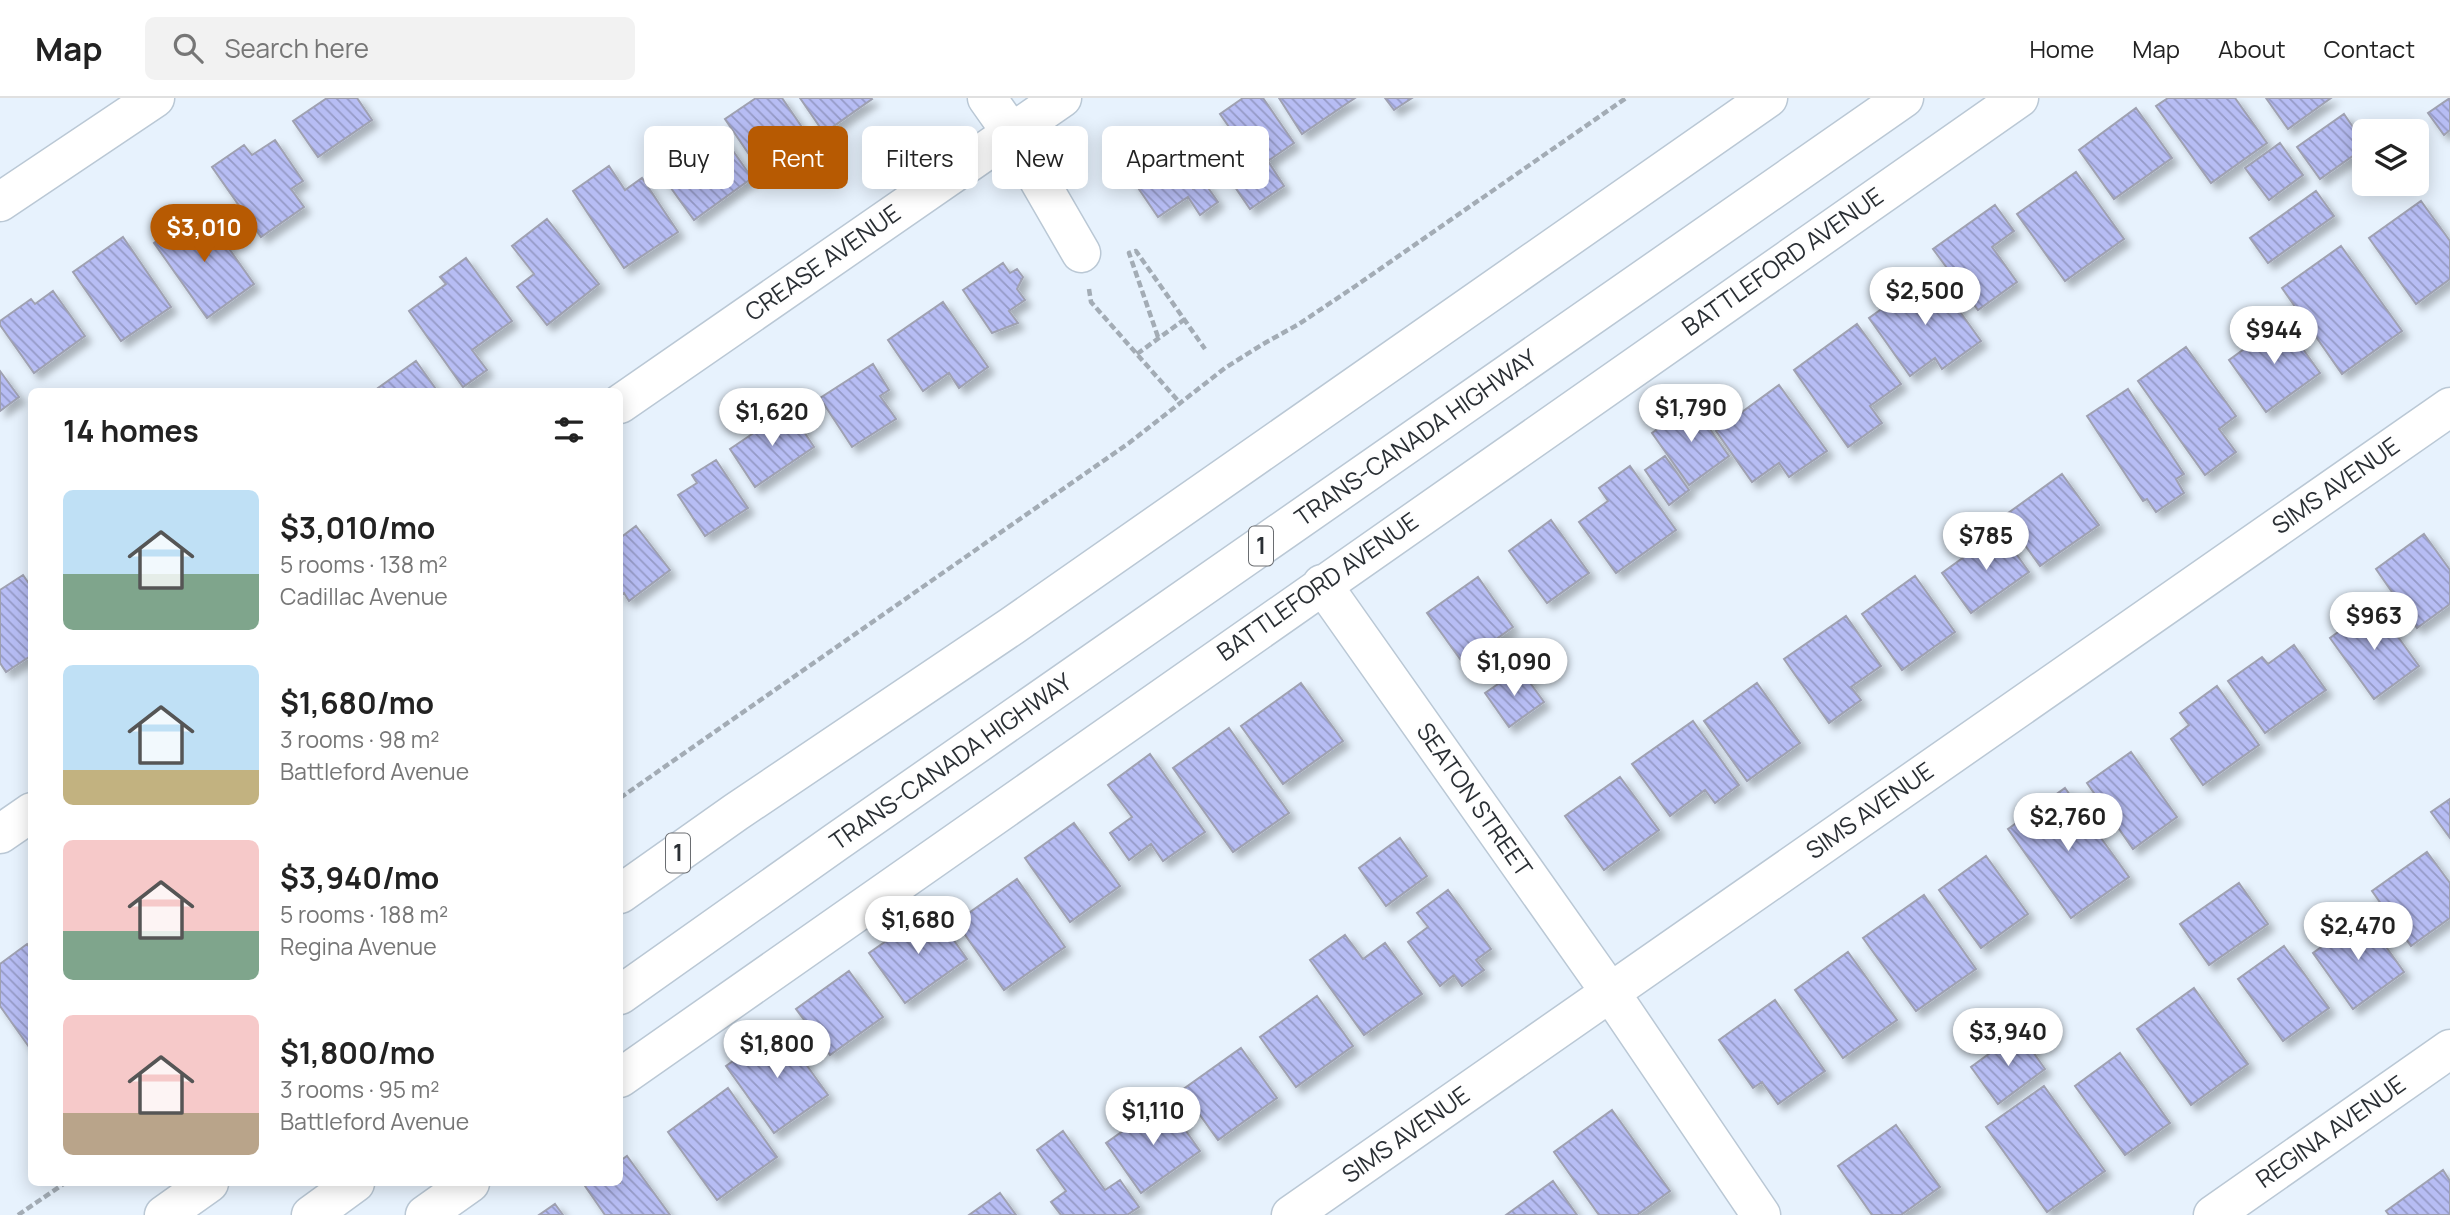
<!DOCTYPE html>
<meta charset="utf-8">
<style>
body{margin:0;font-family:Manrope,sans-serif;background:#f2f2f2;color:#222;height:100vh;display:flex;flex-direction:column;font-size:26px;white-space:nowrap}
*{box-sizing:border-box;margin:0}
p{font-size:23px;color:#767676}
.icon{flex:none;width:38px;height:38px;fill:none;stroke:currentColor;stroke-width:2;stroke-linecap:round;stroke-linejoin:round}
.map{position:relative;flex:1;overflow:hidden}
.drawer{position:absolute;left:28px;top:290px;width:595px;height:798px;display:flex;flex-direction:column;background:#fff;border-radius:10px;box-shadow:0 4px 18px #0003}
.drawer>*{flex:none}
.guide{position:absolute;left:644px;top:28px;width:665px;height:63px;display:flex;gap:14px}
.tools{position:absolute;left:2352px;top:21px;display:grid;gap:14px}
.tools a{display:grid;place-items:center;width:77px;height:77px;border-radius:10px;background:#fff;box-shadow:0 4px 18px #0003;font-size:35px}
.price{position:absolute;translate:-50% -60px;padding:0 16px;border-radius:24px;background:#fff;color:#222;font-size:23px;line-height:46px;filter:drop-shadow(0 2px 4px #0008)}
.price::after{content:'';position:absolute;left:50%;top:42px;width:21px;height:16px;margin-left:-10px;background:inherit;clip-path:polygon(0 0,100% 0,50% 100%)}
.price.selected{background:#b75a02;color:#fff}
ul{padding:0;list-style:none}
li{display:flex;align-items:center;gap:21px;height:175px;padding:0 35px}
li span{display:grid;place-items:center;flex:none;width:196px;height:140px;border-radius:10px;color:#555}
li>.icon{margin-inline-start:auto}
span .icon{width:84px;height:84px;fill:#fffc;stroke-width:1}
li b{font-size:30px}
h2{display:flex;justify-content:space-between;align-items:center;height:84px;padding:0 35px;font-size:30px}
.chip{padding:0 24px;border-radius:10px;background:#fff;box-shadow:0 4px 18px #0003;font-size:24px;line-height:63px}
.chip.selected{background:#b75a02;color:#fff}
header{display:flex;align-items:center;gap:42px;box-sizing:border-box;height:98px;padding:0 35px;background:#fff;border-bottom:2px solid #e0e0e0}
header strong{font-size:33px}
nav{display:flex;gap:38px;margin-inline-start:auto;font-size:24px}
.search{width:490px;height:63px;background:#f2f2f2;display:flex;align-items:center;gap:18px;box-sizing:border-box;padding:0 24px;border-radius:10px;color:#767676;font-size:26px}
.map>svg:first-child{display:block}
</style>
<header>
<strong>Map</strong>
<div class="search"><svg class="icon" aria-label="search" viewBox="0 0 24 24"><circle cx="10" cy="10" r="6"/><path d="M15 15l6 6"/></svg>Search here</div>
<nav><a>Home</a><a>Map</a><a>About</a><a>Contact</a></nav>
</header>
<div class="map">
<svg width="2450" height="1117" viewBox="0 0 2450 1117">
<defs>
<pattern id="building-back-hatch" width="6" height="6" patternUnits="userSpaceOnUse" patternTransform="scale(1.75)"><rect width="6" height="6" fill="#b7bdf4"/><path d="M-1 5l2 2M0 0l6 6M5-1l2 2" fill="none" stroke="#959ac6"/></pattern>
<filter id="shadow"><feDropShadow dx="6" dy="6" stdDeviation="3.5" flood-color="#0004"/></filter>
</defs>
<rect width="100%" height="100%" fill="#e7f2fd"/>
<path fill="url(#building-back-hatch)" stroke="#9fa1b1" stroke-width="2" filter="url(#shadow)" d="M327,0H357L372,22L318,59L293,23Z
M756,0H782L808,38L759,71L725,21Z
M800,0H871L872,1L824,35Z
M1243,0H1263L1294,45L1268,63L1284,88L1250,111L1205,45L1229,29L1220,16Z
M1279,0H1355L1302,36Z
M1385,0H1412L1394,12Z
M2168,0H2235L2267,45L2211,85L2156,8Z
M2266,0H2331L2288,31Z
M2450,0V32L2444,37L2428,15Z
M2136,10L2172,60L2114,101L2079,52Z
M2344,16L2364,45V50L2320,81L2297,49Z
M717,30L752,80L694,122L658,72L668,65L660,54L680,41L687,51Z
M275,42L303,83L291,91L304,109L261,139L212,69L244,47L252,57Z
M2280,45L2303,77L2269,102L2245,70Z
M1169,56L1193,91L1204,84L1218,104L1200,117L1188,99L1158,119L1132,81Z
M609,68L625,92L642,80L678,134L624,170L573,93Z
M2076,74L2124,141L2065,183L2017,116Z
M2316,93L2334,118L2268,165L2250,140Z
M2421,103L2450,143V181L2416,206L2369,140Z
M1995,107L2014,133L1992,149L2017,184L1978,212L1933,151Z
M201,111L254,186L207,220L154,145Z
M547,121L599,186L547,227L517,189L534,176L512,148Z
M123,139L171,209L121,243L73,174Z
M2341,148L2402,233L2342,276L2282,190Z
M466,160L512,223L472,252L487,272L463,289L409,213L446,186L440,179Z
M1003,165L1010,175L1017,171L1023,179L1017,191L1025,202L1009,213L1018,225L992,235L963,192Z
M1932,175L1981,243L1942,271L1935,260L1910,278L1869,220Z
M53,193L85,238L34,275L0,227V223L31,201L35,206Z
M943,204L988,269L959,290L949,275L923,293L888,242Z
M2283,223L2320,275L2266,314L2229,262Z
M1857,226L1901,286L1870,308L1882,325L1848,349L1794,272Z
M2186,249L2236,318L2219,331L2236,354L2205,377L2138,283Z
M416,263L438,294H381L378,290Z
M873,266L889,292L880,298L896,321L852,349L820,300Z
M0,273L19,299L0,313Z
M1779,287L1827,353L1789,379L1779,365L1752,384L1716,333Z
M2128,291L2184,376L2176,381L2184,395L2156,414L2147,401L2143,403L2087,318Z
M1692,306L1729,358L1689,387L1652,335Z
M789,311L814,349L755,389L730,351Z
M1665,358L1689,392L1669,407L1645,372Z
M716,362L748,410L705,438L678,397L697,385L692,377Z
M1630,368L1676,432L1616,475L1579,424L1608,403L1599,390Z
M2062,376L2099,427L2040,468L2004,418Z
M1551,422L1589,475L1547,505L1509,453Z
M636,428L670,472L629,503L624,495L620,499V440Z
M2000,433L2029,474L1971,515L1942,475Z
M2424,436L2450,472V506L2417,530L2376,471Z
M23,477L32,490V557L6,574L0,565V492Z
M1915,478L1955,534L1902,572L1862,516Z
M1478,479L1513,529L1463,565L1427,515Z
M2375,507L2419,568L2374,601L2330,540Z
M1846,518L1881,568L1851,589L1861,602L1829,625L1784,561Z
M2294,547L2326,592L2265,635L2228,583L2262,559L2268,566Z
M1520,571L1544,604L1509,629L1485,595Z
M1301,585L1343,643L1283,686L1241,628Z
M1757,585L1800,645L1747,683L1704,623Z
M2217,588L2259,647L2203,687L2171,641L2189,627L2180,615Z
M1693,623L1739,687L1715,705L1705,692L1670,718L1632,666Z
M1229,630L1289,715L1233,754L1173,670Z
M2131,654L2177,719L2133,751L2087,685Z
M1150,656L1205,734L1163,763L1151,746L1129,762L1110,735L1132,719L1108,687Z
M1620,679L1659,732L1604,772L1565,718Z
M2065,690L2129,779L2071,820L2008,731Z
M2450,701V740L2431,714Z
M1074,725L1120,788L1070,824L1025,760Z
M1400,740L1427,778L1386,808L1359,770Z
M2427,754L2450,785V820L2411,848L2372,793Z
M1986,758L2028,816L1981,850L1939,792Z
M1017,781L1065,849L1004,892L956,824Z
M2239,785L2268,826L2209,867L2180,826Z
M1448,792L1491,851L1476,862L1484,872L1462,888L1454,877L1440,888L1408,844L1428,829L1417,815Z
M1924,797L1976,871L1916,913L1863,840Z
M932,811L967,861L905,905L869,855Z
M2364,818L2404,874L2353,911L2313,855Z
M1345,837L1363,861L1385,845L1422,896L1364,937L1310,862Z
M27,846L32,852V947L29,949L0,908V866Z
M2284,848L2329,910L2283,943L2238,881Z
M1848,854L1897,922L1843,960L1795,892Z
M849,873L883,919L830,957L796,911Z
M2194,890L2248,966L2191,1007L2137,931Z
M1317,898L1353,948L1296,989L1260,939Z
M1775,902L1825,973L1778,1006L1762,984L1753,990L1719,942Z
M780,930L828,997L774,1035L726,968Z
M2019,934L2045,971L1998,1006L1971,969Z
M1241,950L1277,1000L1218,1042L1182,992Z
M2120,955L2170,1025L2125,1057L2075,988Z
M2044,988L2105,1073L2047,1114L1986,1029Z
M728,990L777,1059L717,1102L668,1034Z
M1165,1003L1200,1053L1141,1095L1106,1045Z
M1612,1012L1670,1093L1637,1117H1599L1554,1054Z
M1896,1027L1940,1089L1901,1117H1872L1838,1068Z
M1063,1033L1105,1092L1120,1082L1139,1109L1127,1117H1061L1051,1104L1066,1093L1037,1052Z
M627,1058L670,1117H605L585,1088L589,1085H620V1063Z
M2443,1072L2450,1083V1117H2389L2386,1113Z
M1553,1083L1577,1117H1506Z
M1000,1095L1016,1117H969Z
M555,1106L563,1117H539Z"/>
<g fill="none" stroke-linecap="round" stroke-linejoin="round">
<g stroke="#bac8d5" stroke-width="41">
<path id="minor" d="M987,0L1011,34L1081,155
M0,104L155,0
M620,306L1062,0
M1322,486L1610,894L1761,1117
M0,736L32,714
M620,980L2019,0
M425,1117L470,1085
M1291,1117L2450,309
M2213,1117L2450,951"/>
</g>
<g stroke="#bac8d5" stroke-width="41">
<path id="highway" d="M620,796L736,714L1012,528L1768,0
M620,897L836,744L1904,0
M164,1117L209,1085
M311,1117L355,1085"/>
</g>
<path stroke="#a3acb5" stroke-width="4.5" stroke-dasharray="7 3.5" stroke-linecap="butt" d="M1089,191L1091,204L1180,305
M1158,239L1129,155L1136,153L1205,251
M1137,256L1185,221
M620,700L1129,345L1225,270L1263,246L1299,226L1357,187L1626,0
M18,1117L65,1085"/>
<use href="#minor" stroke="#fff" stroke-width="38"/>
<use href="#highway" stroke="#fff" stroke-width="38"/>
</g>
<g text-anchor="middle" stroke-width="5" stroke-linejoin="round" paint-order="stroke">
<g fill="#fefefe" stroke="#6a6d71" stroke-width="2">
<rect x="1249" y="428.5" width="24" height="39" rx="5"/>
<rect x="666" y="735.5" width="24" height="39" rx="5"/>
</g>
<g font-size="23" font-weight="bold" fill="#2a2f34">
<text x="1261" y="456">1</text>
<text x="678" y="763">1</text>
</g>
<g font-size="24" fill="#2a2f34" stroke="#fefefe">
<text transform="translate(1783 164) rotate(-35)" y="8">BATTLEFORD AVENUE</text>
<text transform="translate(823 165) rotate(-35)" y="8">CREASE AVENUE</text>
<text transform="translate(1416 340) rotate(-35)" y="8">TRANS-CANADA HIGHWAY</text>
<text transform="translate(2336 388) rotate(-35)" y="8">SIMS AVENUE</text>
<text transform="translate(1318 489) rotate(-35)" y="8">BATTLEFORD AVENUE</text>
<text transform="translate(951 664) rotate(-35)" y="8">TRANS-CANADA HIGHWAY</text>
<text transform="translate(1474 702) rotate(55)" y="8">SEATON STREET</text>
<text transform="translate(1870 713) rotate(-35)" y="8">SIMS AVENUE</text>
<text transform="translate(2331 1034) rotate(-35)" y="8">REGINA AVENUE</text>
<text transform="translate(1406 1037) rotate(-35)" y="8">SIMS AVENUE</text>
</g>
</g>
</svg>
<div class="tools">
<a><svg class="icon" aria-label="layers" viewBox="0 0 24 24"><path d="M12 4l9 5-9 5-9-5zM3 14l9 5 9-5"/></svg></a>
</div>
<b class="price selected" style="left:204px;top:166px">$3,010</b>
<b class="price" style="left:1925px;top:229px">$2,500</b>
<b class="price" style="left:2274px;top:268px">$944</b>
<b class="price" style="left:1691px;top:346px">$1,790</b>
<b class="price" style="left:772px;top:350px">$1,620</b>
<b class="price" style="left:1986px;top:474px">$785</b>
<b class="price" style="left:2374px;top:554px">$963</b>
<b class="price" style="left:1514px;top:600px">$1,090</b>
<b class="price" style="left:2068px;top:755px">$2,760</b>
<b class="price" style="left:918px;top:858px">$1,680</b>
<b class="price" style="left:2358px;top:864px">$2,470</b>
<b class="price" style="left:2008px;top:970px">$3,940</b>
<b class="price" style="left:777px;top:982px">$1,800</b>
<b class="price" style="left:1153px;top:1049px">$1,110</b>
<div class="guide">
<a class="chip">Buy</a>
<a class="chip selected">Rent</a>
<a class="chip">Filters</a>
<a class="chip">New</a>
<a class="chip">Apartment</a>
</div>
<section class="drawer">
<h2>14 homes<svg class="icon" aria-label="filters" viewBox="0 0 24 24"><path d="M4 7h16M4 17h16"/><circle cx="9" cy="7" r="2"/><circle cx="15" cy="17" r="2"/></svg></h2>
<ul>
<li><span style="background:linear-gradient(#bfe0f5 60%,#7fa58c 0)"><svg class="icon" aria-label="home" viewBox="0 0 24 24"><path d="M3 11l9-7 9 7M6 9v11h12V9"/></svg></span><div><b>$3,010/mo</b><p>5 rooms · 138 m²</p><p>Cadillac Avenue</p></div></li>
<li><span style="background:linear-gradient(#bfe0f5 75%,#c2b280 0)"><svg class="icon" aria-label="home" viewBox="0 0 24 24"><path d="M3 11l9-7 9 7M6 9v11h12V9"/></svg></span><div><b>$1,680/mo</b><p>3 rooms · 98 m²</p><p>Battleford Avenue</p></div></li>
<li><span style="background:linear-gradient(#f6c9c9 65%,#7fa58c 0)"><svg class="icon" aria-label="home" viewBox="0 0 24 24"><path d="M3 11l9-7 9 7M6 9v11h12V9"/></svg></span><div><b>$3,940/mo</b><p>5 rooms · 188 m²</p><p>Regina Avenue</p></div></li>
<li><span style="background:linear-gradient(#f6c9c9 70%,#b9a48a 0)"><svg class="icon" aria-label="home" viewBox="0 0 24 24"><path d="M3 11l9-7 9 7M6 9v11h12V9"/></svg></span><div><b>$1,800/mo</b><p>3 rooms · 95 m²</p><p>Battleford Avenue</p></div></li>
</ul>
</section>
</div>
